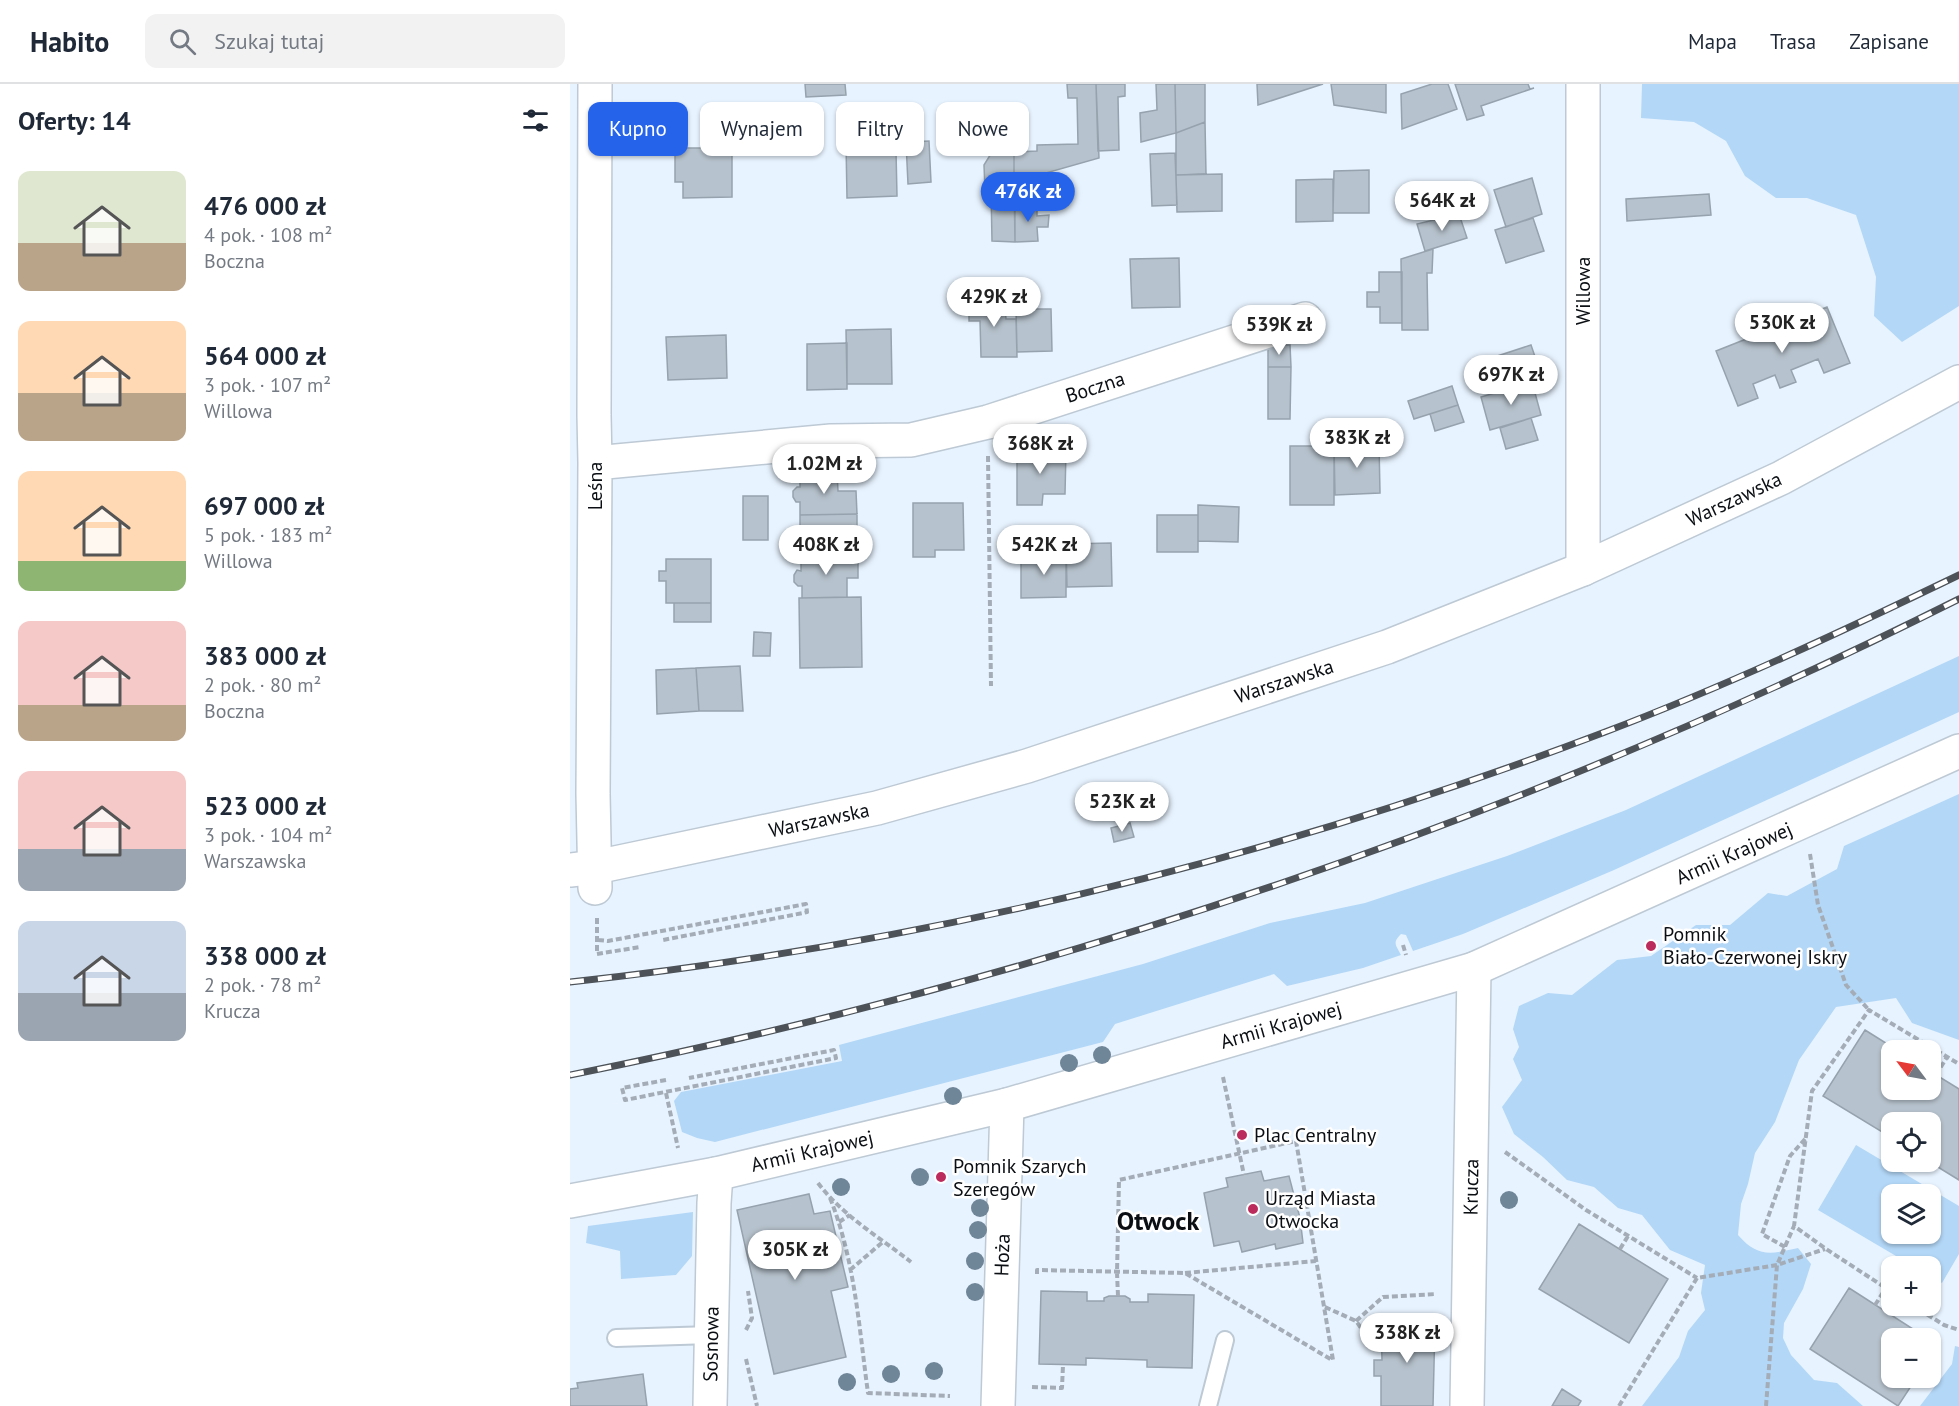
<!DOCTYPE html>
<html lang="pl">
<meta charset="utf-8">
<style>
body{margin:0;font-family:"PT Sans",sans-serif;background:#f2f2f3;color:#1f2937;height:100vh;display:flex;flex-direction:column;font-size:22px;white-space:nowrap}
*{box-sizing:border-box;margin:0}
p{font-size:20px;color:#747a83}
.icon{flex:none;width:33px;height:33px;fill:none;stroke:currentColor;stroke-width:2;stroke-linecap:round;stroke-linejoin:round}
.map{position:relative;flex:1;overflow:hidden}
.panel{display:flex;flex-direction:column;background:#fff;width:570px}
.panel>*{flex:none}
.top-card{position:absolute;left:18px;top:18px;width:570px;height:54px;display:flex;gap:12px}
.needle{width:39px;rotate:302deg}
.buttons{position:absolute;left:1311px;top:956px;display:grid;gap:12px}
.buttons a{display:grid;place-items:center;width:60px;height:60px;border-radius:12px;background:#fff;box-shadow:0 2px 4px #0004;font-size:30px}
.price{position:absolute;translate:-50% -51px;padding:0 14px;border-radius:21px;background:#fff;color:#222;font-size:20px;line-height:39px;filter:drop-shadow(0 2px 3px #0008)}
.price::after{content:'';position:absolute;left:50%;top:36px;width:18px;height:14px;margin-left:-9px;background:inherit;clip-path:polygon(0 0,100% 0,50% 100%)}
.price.current{background:#2563eb;color:#fff}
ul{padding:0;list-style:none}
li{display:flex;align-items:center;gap:18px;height:150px;padding:0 18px}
li span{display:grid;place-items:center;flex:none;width:168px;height:120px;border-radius:12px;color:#555}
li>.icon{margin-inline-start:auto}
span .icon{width:72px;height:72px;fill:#fffc;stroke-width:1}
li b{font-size:26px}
h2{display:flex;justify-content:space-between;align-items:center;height:72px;padding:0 18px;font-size:26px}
.pill{padding:0 21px;border-radius:12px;background:#fff;box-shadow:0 2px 4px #0004;font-size:21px;line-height:54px}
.pill.current{background:#2563eb;color:#fff}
header{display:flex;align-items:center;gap:36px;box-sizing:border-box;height:84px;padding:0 30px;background:#fff;border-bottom:2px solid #e0e1e3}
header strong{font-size:28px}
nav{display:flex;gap:33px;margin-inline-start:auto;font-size:21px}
.search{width:420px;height:54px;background:#f2f2f3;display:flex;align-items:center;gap:15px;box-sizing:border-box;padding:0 21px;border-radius:12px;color:#747a83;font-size:22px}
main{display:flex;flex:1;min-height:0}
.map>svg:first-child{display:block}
</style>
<header>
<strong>Habito</strong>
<div class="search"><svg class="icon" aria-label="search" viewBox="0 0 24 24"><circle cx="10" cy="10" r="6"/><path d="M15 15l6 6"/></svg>Szukaj tutaj</div>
<nav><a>Mapa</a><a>Trasa</a><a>Zapisane</a></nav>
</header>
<main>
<section class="panel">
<h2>Oferty: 14<svg class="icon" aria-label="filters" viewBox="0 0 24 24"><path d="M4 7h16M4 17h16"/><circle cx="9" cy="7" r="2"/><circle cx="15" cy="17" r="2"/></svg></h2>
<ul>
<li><span style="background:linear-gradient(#dfe7d0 60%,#b9a48a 0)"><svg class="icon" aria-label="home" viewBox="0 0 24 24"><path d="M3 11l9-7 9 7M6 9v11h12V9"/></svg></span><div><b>476 000 zł</b><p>4 pok. · 108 m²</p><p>Boczna</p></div></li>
<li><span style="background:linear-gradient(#ffd9b3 60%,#b9a48a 0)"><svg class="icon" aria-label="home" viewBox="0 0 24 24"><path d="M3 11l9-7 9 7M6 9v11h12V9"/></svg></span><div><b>564 000 zł</b><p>3 pok. · 107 m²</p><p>Willowa</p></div></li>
<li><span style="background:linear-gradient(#ffd9b3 75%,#8fb573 0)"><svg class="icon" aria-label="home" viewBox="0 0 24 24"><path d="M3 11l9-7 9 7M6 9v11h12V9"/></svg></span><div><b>697 000 zł</b><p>5 pok. · 183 m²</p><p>Willowa</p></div></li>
<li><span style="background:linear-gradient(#f6c9c9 70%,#b9a48a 0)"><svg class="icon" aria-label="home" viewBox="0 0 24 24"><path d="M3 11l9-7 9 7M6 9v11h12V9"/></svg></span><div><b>383 000 zł</b><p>2 pok. · 80 m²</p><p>Boczna</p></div></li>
<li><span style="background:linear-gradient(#f6c9c9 65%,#9aa5b1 0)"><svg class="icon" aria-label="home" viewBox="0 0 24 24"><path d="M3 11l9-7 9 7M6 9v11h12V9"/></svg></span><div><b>523 000 zł</b><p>3 pok. · 104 m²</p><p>Warszawska</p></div></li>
<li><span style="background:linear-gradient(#c9d6e8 60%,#9aa5b1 0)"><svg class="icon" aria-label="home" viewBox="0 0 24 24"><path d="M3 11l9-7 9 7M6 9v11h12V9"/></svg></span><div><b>338 000 zł</b><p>2 pok. · 78 m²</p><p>Krucza</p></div></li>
</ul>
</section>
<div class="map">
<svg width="1389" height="1322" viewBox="0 0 1389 1322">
<rect width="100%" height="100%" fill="#e7f3ff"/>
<path fill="#b3d7f7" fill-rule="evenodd" d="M1072,0H1389V222L1332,258L1304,232L1306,193L1286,131L1237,114H1206L1175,92L1156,57L1124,38L1071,34Z
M1389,572V628L1044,786L893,850L843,867L836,851L831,850C822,859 826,861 831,871L793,884L717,902L704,890L545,940L533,958L145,1058L127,1054L112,1048L104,1017L111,1008L272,977L269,961L573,880L700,839L795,819L937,772L1056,726Z
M1389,710V956L1342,939L1326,914L1266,923L1229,976L1205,1038L1185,1069L1178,1100L1171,1120L1168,1151C1188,1174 1201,1170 1228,1164L1241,1180L1233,1205L1214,1239L1213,1254L1221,1271L1244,1296L1267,1299L1293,1322H1072L1109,1273L1118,1247L1135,1226L1131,1209L1135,1181L1100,1166L1072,1131L1048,1124L1024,1103L997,1096L973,1073L944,1050L932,1023L952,996L943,975L949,963L943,945L949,922L978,909L1002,911L1047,876L1081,872L1126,841H1160L1198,809L1217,812L1267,785L1274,762Z
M1286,1061L1389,1122V1170L1372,1199L1361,1192L1360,1182H1343L1248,1126ZM1322,1110H1360V1149H1322Z
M123,1128L122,1172L106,1191L51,1195L50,1167L16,1159L18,1142Z
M1385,1262L1389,1263V1322H1350L1382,1280Z"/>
<path fill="#b6c2cd" stroke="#96a2ad" stroke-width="1.5" d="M235,0H275L276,11L236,13Z
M497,0H526L529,74L444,98V68L467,67V61L508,60L507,14H498Z
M526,0H555V12L548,13L549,66L528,67Z
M586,0H605L606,49L571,58L570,29L587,26Z
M605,0H635V38L606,49Z
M687,0H753L688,21Z
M761,0H816V29L764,21Z
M862,0H878L887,25L832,45L831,10Z
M885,0H958L960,5L964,4L911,22L914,31L897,36Z
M635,38L636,90L606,91V49Z
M359,57L361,98L338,100L336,58Z
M304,58L305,68L326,67L327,112L277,114L276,59Z
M105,64H162V113L113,114V98H105Z
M422,68H444V98L415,106L414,81Z
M605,69L607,121L582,122L580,70Z
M799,86V129H763L764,87Z
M652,90V127L607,128L606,91Z
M962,94L972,130L936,143L924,106Z
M763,95V137L726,138V96Z
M444,98L445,158L422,157L421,105Z
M1139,110L1141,131L1057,137L1056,115Z
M445,122H467V132L479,131L478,143H467L468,157L445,158Z
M889,130L897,154L855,167L847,140Z
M963,134L974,167L936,179L925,146Z
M863,165L862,189H857L858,246H832L831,175Z
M609,174L610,223L562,224L560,175Z
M809,188H832V239H810V223H797V208H809Z
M405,214H428L435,225L436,235H446L447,273H411L410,237H399V225Z
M1257,223L1280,279L1254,289L1248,275L1221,286L1226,298L1210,304L1205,291L1183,300L1188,314L1168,322L1146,267Z
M446,225H481L482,267L447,268Z
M321,245L322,300H277L276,246Z
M156,251L157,294L98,296L96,253Z
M277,259V305L237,306V260Z
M698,261H720L721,283H698Z
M961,261L972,293L926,308L915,276Z
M698,283H721L720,335H698Z
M962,298L971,331L920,346L911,313Z
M882,302L888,321L844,335L838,317Z
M888,321L894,338L865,347L860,330Z
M961,334L968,356L936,365L930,344Z
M809,360L810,409L765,411L764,361Z
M720,362H749V370L764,369V421H720Z
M447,366L496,367L495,410H473L472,421H447Z
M230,388H267L268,407H286L287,430L230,431V418H226L223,413V407L227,403H230Z
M173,412H198V456H173Z
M343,419H393L394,466H365V473H343Z
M628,421L669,423L668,458L628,457Z
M287,430V452H276L277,473L231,474V460H227L224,455L223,449L227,445H230V431Z
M587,431H628V468H587Z
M541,459L542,502L497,503L496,460Z
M496,470V513L451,514V471Z
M277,472H288V494H277V513L232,514V502H228L224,498V491L227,486L231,487V474Z
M96,475H141V519H96V497H89V487H96Z
M291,513L292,583L230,584L229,514Z
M104,519H141V538H104Z
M184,548L201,549L200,572H183Z
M170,582L173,627H129L126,584Z
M126,584L129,627L87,630L86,586Z
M560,739L564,753L544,758L541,744Z
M1295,946L1327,966H1322V1005H1360V987L1389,1005V1096L1358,1077H1360V1038H1322V1054L1253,1012Z
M691,1087L694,1097L719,1092L730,1134L733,1159L706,1165L705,1160L672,1168L669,1157L644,1162L634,1109L658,1103L656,1094Z
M239,1110L244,1130L260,1127L278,1203L261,1207L276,1273L204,1290L167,1126Z
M1009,1140L1098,1195L1059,1259L969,1205Z
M1279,1204L1357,1254H1322V1293H1347L1328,1322L1240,1265Z
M471,1207L517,1208V1217H534V1214L539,1212H555L560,1215V1218H578V1210L624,1211L622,1284L577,1283V1276L516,1274V1281L469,1280Z
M835,1231H847V1239L865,1240L863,1322H811V1292H804V1276H812L811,1239L835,1240Z
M73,1290L77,1322H0V1305L8,1304L7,1299Z
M992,1305L1011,1317L1008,1322H982Z"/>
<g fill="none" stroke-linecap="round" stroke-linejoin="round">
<g stroke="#bdc9d4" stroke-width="20">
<path id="lane" d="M46,1254L141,1251
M638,1322L655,1256"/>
</g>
<g stroke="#bdc9d4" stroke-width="36">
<path id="street" d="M25,0L24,331L25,379L23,710L25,804
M1013,0V485
M25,379L261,357L341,356L418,338L735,235
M140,1322L144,1119L146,1090
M428,1322L437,1021
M897,1322L904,885"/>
</g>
<g stroke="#bdc9d4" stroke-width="36">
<path id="secondary" d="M0,786L26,783L307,724L457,682L817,563L1013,485L1211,394L1389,298
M0,1117L146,1090L437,1021L904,885L1389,667"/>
</g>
<path stroke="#a4adb7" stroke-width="4" stroke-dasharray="6 3" stroke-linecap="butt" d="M418,372L421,602
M1240,770L1248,821L1276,901L1299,926
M27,834V870L70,863
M28,856L38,857L236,820L237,828L233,829L93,856
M833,861L836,871
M1366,991L1377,973
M653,993L674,1091
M96,996L52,1004L55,1016L266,974L264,966L119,994
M96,1009L108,1064
M935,1068L1016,1126L1127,1194
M248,1099C273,1132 309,1153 341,1178
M260,1114C285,1176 289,1244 298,1309L380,1312
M269,1138L280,1131
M1215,1163L1192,1150L1220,1072L1236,1054
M1050,1165L1058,1152
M280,1186L314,1157
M615,1189L746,1177
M467,1190V1186L615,1189L762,1276
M1322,1208L1256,1165L1224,1142L1242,1007L1299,926L1389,980
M548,1212L547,1189L549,1096L726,1057L763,1276
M1305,1221L1316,1204
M1342,1221L1374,1241L1389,1246
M755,1223L786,1237L805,1263
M786,1237L813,1213L866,1210
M176,1246L182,1234L178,1207
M176,1275L187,1322
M462,1303L492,1304L493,1281
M1049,1322L1127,1194L1207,1181L1255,1165
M1196,1322L1207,1181L1224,1142"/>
<use href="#lane" stroke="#fff" stroke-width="16"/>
<use href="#street" stroke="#fff" stroke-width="33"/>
<use href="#secondary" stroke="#fff" stroke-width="33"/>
<g stroke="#4c5258" stroke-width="7">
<path id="rail" d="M0,898C355,860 702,775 1035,648C1156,602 1273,547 1389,491
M0,991C480,895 951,735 1389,515"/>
</g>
<use href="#rail" stroke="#fff" stroke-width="4.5" stroke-dasharray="14" stroke-linecap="butt"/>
</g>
<g fill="#6f8598">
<circle cx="532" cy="971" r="9"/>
<circle cx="499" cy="979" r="9"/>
<circle cx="383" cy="1012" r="9"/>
<circle cx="350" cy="1093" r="9"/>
<circle cx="271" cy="1103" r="9"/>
<circle cx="939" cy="1116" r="9"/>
<circle cx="410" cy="1124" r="9"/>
<circle cx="408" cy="1146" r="9"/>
<circle cx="405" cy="1177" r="9"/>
<circle cx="405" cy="1208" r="9"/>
<circle cx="364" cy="1287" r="9"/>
<circle cx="321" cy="1290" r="9"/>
<circle cx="277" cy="1298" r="9"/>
</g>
<g fill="#bb2c5c" stroke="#fff" stroke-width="2">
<circle cx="1081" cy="862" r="6"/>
<circle cx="672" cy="1051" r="6"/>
<circle cx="371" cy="1093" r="6"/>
<circle cx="683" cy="1125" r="6"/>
</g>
<g text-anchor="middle" stroke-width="5" stroke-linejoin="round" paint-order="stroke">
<g font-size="20" fill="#0b0f13" stroke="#fff">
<text transform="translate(1013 207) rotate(-90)" y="7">Willowa</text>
<text transform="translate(525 303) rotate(-18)" y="7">Boczna</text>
<text transform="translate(25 402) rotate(-90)" y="7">Leśna</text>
<text transform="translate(1164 415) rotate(-25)" y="7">Warszawska</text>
<text transform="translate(714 597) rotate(-18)" y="7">Warszawska</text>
<text transform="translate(249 736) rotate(-12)" y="7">Warszawska</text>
<text transform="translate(1164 769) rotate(-24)" y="7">Armii Krajowej</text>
<text transform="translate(711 941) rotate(-16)" y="7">Armii Krajowej</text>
<text transform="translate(242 1067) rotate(-13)" y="7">Armii Krajowej</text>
<text transform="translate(901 1103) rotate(-89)" y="7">Krucza</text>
<text transform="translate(432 1171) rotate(-88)" y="7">Hoża</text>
<text transform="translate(141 1260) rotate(-89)" y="7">Sosnowa</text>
</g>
<g font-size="20" fill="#0b0f13" stroke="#fff" text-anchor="start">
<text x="1093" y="857">Pomnik<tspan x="1093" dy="23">Biało-Czerwonej Iskry</tspan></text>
<text x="684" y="1058">Plac Centralny</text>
<text x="383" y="1089">Pomnik Szarych<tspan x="383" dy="23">Szeregów</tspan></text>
<text x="695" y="1121">Urząd Miasta<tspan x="695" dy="23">Otwocka</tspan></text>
</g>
<g font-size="26" font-weight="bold" fill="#0b0f13" stroke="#fff">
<text x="588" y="1146">Otwock</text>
</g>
</g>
</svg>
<div class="buttons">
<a><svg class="needle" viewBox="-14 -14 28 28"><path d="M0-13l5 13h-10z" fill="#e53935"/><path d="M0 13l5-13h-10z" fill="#747a83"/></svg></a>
<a><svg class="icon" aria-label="locate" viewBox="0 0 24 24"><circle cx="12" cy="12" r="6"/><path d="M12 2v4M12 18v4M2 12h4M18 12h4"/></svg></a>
<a><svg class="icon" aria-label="layers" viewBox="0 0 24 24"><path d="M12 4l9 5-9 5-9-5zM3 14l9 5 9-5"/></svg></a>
<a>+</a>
<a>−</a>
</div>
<b class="price current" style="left:458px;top:139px">476K zł</b>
<b class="price" style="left:872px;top:148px">564K zł</b>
<b class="price" style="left:424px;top:244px">429K zł</b>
<b class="price" style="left:1212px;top:270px">530K zł</b>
<b class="price" style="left:709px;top:272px">539K zł</b>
<b class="price" style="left:941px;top:322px">697K zł</b>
<b class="price" style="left:787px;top:385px">383K zł</b>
<b class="price" style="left:470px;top:391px">368K zł</b>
<b class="price" style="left:254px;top:411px">1.02M zł</b>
<b class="price" style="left:256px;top:492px">408K zł</b>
<b class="price" style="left:474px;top:492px">542K zł</b>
<b class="price" style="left:552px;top:749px">523K zł</b>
<b class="price" style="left:225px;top:1197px">305K zł</b>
<b class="price" style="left:837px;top:1280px">338K zł</b>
<div class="top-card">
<a class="pill current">Kupno</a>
<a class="pill">Wynajem</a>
<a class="pill">Filtry</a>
<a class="pill">Nowe</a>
</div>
</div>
</main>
